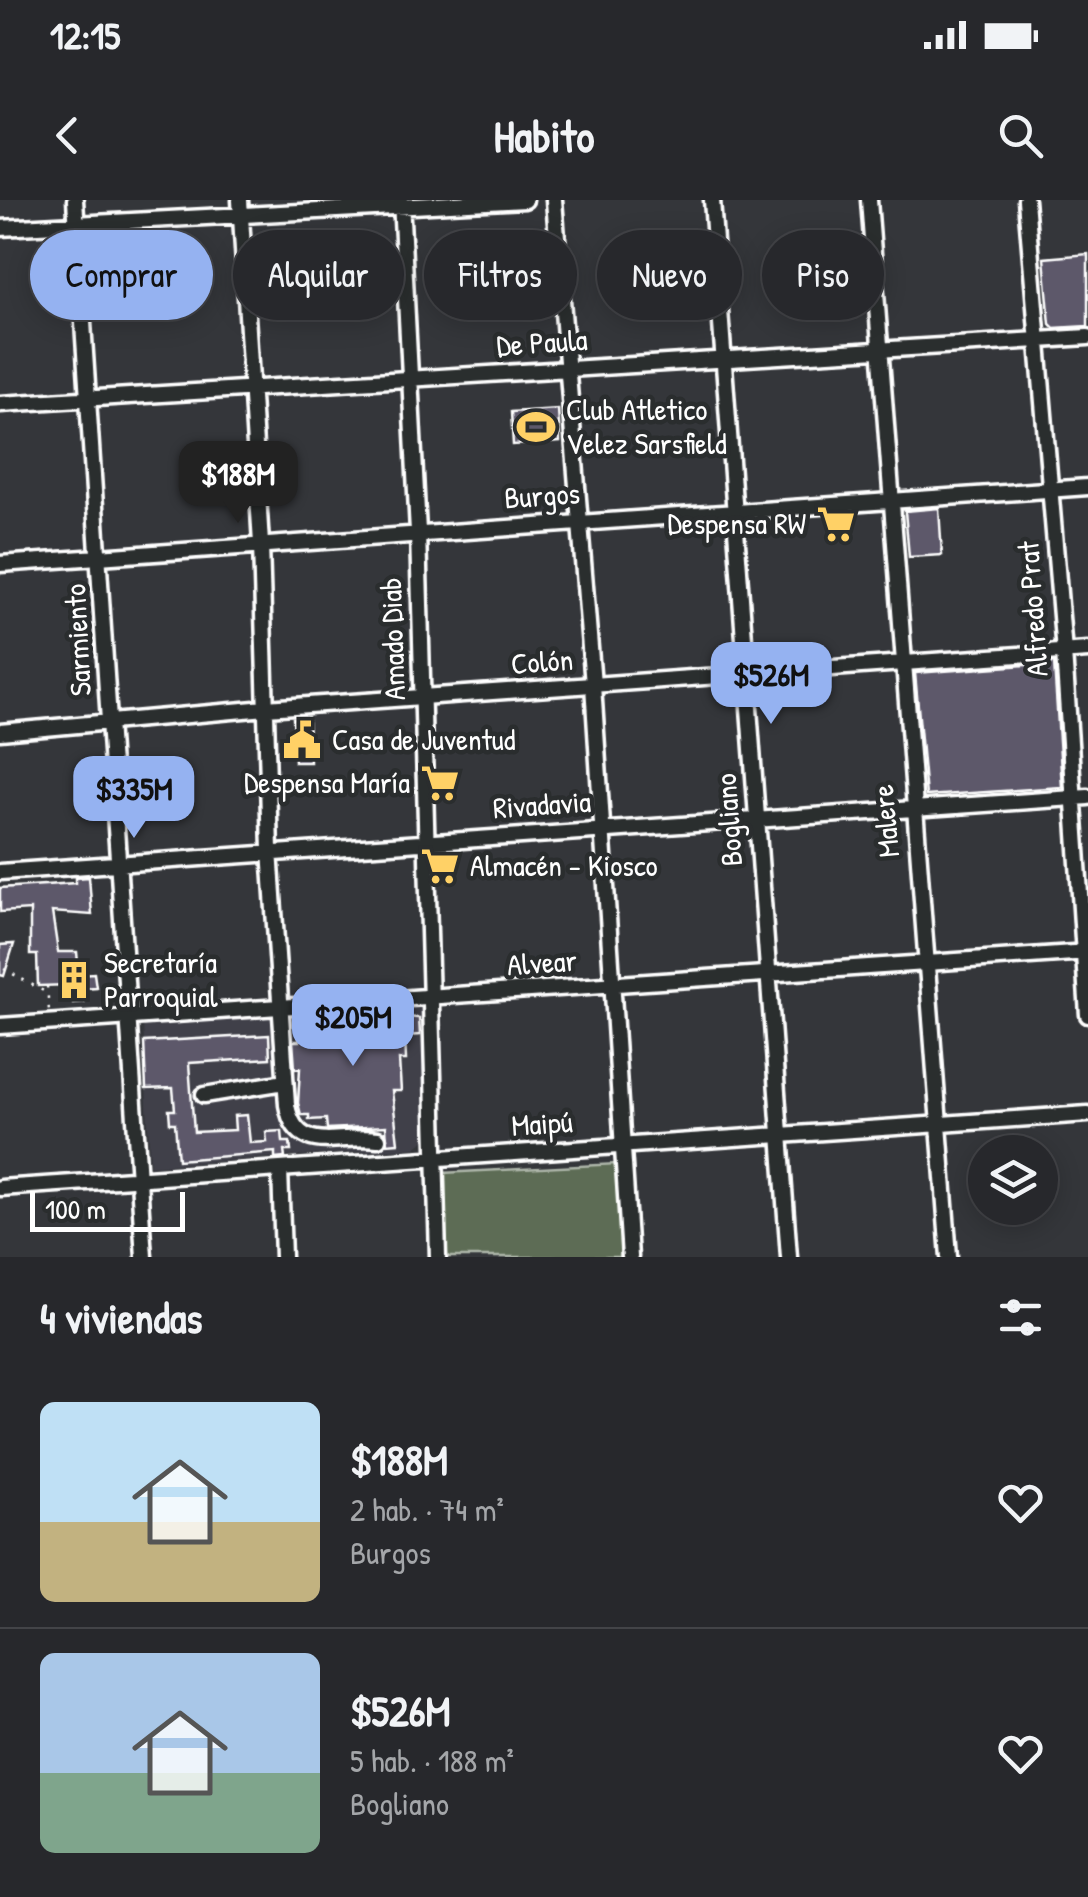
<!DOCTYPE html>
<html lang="es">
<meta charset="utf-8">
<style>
body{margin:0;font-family:"Patrick Hand",sans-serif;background:#333438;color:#f1f3f6;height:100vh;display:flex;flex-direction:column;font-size:38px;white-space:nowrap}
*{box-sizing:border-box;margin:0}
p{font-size:32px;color:#a4a6a9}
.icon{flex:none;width:55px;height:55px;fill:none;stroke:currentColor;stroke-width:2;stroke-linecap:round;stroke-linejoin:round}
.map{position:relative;height:1057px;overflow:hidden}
.sheet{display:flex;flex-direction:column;background:#27282c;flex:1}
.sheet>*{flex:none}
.hud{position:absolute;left:30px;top:30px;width:1030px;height:90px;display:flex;gap:20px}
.tools{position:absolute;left:968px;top:935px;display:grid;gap:20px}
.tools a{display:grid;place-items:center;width:90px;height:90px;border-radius:50%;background:#27282c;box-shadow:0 5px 25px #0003,0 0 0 2px #434448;font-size:50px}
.scale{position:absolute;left:30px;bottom:25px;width:155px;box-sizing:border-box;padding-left:10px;border:5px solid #fff;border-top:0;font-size:28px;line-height:35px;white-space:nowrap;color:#fff;-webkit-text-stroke:8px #2a2d2e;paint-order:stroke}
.price{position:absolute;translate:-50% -85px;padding:0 22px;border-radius:20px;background:#95b2f1;color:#111;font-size:32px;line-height:65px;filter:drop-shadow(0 2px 5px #0008)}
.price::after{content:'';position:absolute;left:50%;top:60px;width:30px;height:22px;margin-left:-15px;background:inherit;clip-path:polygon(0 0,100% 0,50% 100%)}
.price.selected{background:#222;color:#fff}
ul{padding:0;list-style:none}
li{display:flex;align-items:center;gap:30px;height:250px;padding:0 40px}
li+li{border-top:2px solid #434448}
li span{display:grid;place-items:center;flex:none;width:280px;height:200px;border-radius:15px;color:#555}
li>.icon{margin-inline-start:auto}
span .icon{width:120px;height:120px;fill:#fffc;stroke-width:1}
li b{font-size:42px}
h2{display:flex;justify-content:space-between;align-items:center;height:120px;padding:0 40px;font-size:42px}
.chip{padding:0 35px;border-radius:45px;background:#27282c;box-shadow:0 5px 25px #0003,0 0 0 2px #434448;font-size:35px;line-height:90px}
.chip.selected{background:#95b2f1;color:#111}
.status{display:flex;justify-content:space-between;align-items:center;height:70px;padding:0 50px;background:#27282c;direction:ltr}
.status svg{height:28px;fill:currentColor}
header{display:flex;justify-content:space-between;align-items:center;height:130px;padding:0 40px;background:#27282c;font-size:45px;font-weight:700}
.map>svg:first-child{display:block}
</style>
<div class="status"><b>12:15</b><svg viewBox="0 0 49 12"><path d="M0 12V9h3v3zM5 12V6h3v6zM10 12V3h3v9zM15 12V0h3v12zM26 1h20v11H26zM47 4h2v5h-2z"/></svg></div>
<header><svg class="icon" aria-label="back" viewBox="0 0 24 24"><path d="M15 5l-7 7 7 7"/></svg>Habito<svg class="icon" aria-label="search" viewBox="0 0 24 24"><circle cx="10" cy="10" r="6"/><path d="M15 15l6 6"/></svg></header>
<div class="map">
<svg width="1088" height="1057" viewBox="0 0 1088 1057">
<rect width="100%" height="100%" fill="#34363a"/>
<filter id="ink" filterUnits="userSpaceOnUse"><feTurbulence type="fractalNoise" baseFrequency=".01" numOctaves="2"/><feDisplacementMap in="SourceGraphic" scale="20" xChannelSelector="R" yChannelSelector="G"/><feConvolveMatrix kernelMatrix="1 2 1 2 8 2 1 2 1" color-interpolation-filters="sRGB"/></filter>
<g filter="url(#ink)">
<path fill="#404049" d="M421,807L424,941L415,948L150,966L143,821Z"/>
<path fill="#5d6c54" stroke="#aeb6aa" stroke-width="2.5" d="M617,964L621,1057H447L442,973Z"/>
<path fill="#5d596b" stroke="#fff" stroke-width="2.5" d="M1088,54V126L1054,128L1050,124L1044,58Z
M558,209L560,242L513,245L511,212Z
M939,308L942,355L909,357L905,311Z
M1054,463L1062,587L926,596L915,473Z
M308,517L310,562H295L293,518Z
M89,677L92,715L52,712L58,752H77L79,774L94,773L96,787L83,788L84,802L73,803L71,785L38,786L37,755H30V710L0,712V688L75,683V678Z
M14,744L4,776L0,775V745Z
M383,811V816L419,818L420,835L405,836L406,860H399L401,891H392L398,943L387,944L386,926L327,929L326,919L309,920V915H301L298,903L300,868L295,869L293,841H299V830L323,829L322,815Z
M269,835L270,858L189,863L194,932L235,930L234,916L247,915L250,943L267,942L266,932L282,931L283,942H290L291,951H284L285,958L275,959V952L178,960L175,923H170L169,910H175L173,888L146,889L144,842Z"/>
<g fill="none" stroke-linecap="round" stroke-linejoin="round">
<g stroke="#fff" stroke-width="21">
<path id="minor" d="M75,0L144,1057
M240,0L261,344L270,650L287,905C296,957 339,934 378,939
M401,0L418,332L438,1057
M554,0L593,485L630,1057
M712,0L789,1057
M869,0L949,1057
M1026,0L1064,452L1088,815
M0,28L525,0
M0,204L1088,137
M0,364L1088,287
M0,532L266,508L1088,450
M0,672L1088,597
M0,826L1088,752
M204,895L285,882
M280,969L283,1057
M0,988L1088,914"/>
</g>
<path stroke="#fff" stroke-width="2.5" stroke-dasharray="2.5 8" stroke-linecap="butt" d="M4,769L47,793
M47,786L49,811"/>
<use href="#minor" stroke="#2a2d2e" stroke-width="14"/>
</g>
</g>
<defs>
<g id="stadium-bare" transform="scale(3)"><path d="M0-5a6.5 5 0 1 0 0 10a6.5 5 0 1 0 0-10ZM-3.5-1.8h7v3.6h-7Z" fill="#ffd166" stroke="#2a2d2e" stroke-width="2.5" paint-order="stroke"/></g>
<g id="supermarket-bare" transform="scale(3)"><path d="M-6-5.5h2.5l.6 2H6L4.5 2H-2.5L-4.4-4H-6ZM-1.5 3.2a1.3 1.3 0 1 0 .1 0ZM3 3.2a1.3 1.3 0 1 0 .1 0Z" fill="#ffd166" stroke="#2a2d2e" stroke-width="2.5" paint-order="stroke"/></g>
<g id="civic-bare" transform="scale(3)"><path d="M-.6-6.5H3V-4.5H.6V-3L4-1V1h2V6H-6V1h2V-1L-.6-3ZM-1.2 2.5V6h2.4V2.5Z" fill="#ffd166" stroke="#2a2d2e" stroke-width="2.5" paint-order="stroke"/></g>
<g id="building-bare" transform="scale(3)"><path d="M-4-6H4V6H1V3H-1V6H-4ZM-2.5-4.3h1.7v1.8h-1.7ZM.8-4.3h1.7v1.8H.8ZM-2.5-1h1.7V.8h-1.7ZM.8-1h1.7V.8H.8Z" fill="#ffd166" stroke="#2a2d2e" stroke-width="2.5" paint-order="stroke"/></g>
</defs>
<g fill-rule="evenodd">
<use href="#stadium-bare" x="536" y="227"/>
<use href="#supermarket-bare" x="836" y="324"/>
<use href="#civic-bare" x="302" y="540"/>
<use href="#supermarket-bare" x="440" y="583"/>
<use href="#supermarket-bare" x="440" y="666"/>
<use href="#building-bare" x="74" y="780"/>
</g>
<g text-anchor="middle" stroke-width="9" stroke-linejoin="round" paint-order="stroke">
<g font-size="30" fill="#fff" stroke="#2a2d2e">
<text transform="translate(542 143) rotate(-4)" y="10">De Paula</text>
<text transform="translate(542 296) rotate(-4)" y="10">Burgos</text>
<text transform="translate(1033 409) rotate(-94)" y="10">Alfredo Prat</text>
<text transform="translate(393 439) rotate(-92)" y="10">Amado Diab</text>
<text transform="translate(78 440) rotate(-93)" y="10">Sarmiento</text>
<text transform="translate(542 462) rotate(-4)" y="10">Colón</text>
<text transform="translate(542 605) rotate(-4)" y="10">Rivadavia</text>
<text transform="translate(729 620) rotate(-94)" y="10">Bogliano</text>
<text transform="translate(886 621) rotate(-95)" y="10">Malere</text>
<text transform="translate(542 763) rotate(-4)" y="10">Alvear</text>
<text transform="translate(542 924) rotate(-4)" y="10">Maipú</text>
</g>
<g font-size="30" fill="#fff" stroke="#2a2d2e" text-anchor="start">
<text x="566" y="220">Club Atletico<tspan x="566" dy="34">Velez Sarsfield</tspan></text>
<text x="806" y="334" text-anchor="end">Despensa RW</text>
<text x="332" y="550">Casa de Juventud</text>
<text x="410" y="593" text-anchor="end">Despensa María</text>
<text x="470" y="676">Almacén - Kiosco</text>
<text x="104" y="773">Secretaría<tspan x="104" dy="34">Parroquial</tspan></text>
</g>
</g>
</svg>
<div class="tools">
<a><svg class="icon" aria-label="layers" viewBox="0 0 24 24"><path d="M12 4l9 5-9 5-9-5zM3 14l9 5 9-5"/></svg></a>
</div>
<div class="scale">100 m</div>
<b class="price selected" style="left:238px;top:326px">$188M</b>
<b class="price" style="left:771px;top:527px">$526M</b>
<b class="price" style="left:134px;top:641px">$335M</b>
<b class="price" style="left:353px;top:869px">$205M</b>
<div class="hud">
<a class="chip selected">Comprar</a>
<a class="chip">Alquilar</a>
<a class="chip">Filtros</a>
<a class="chip">Nuevo</a>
<a class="chip">Piso</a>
</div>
</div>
<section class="sheet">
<h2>4 viviendas<svg class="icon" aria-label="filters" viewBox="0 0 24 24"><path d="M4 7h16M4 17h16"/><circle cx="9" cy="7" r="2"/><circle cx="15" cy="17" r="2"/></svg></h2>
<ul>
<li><span style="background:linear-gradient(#bfe0f5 60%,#c2b280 0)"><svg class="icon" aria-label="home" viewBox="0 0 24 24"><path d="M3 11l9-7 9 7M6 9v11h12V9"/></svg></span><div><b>$188M</b><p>2 hab. · 74 m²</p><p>Burgos</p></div><svg class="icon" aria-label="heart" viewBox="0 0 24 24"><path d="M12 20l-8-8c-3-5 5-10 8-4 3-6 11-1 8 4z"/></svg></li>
<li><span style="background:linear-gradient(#a9c7e8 60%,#7fa58c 0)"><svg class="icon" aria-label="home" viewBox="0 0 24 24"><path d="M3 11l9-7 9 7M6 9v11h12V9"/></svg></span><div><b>$526M</b><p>5 hab. · 188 m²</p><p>Bogliano</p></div><svg class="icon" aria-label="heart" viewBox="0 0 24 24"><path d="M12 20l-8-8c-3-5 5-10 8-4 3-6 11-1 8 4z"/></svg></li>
</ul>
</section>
